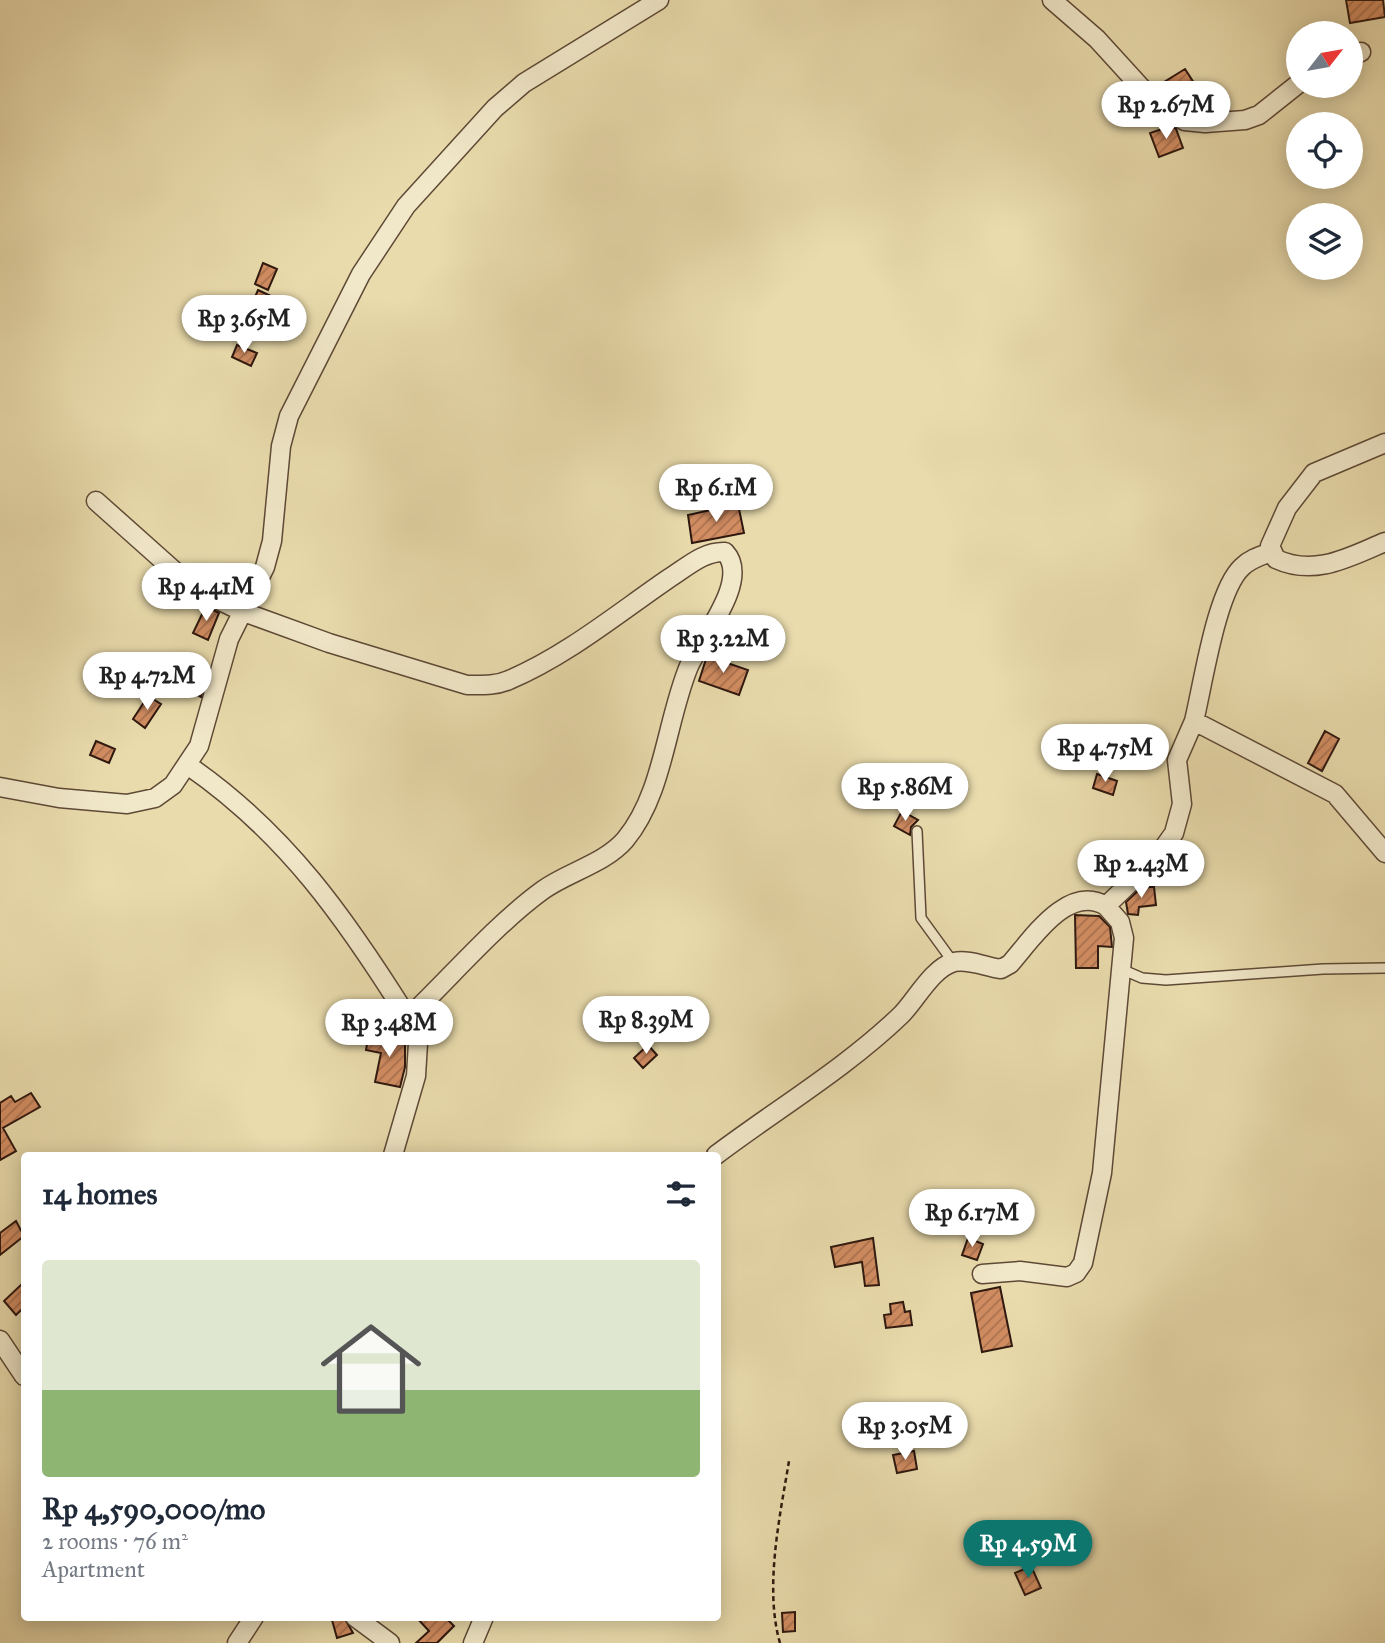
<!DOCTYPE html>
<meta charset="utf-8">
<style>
body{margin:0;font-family:"IM FELL Great Primer",serif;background:#f2f2f3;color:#1f2937;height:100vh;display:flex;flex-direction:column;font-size:26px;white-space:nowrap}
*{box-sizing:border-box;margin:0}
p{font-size:23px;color:#747a83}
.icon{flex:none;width:38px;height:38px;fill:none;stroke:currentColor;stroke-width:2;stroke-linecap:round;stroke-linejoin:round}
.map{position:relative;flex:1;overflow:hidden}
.panel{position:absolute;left:21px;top:1152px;width:700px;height:469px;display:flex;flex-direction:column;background:#fff;border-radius:7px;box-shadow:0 4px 18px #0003}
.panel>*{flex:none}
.needle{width:46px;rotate:59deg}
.buttons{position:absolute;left:1286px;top:21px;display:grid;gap:14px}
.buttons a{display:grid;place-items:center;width:77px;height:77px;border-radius:50%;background:#fff;box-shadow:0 4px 18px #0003;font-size:35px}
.price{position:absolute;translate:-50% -60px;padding:0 16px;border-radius:24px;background:#fff;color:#222;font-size:23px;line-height:46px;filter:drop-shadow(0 2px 4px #0008)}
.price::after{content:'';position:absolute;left:50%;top:42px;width:21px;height:16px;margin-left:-10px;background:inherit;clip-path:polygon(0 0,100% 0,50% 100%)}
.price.active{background:#0f766e;color:#fff}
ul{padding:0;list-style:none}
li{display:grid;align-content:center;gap:14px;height:371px;padding:0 21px}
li+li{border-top:2px solid #e0e1e3}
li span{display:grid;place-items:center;height:217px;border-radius:7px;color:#555}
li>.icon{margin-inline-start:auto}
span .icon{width:126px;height:126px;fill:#fffc;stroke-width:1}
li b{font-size:30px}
h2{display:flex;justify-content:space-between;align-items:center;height:84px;padding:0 21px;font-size:30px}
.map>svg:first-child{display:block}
</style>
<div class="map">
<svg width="1385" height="1643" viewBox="0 0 1385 1643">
<defs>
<pattern id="building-hatch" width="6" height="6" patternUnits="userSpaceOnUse" patternTransform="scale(1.75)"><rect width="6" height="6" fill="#d28d62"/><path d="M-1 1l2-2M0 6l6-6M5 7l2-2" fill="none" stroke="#ab724f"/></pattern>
</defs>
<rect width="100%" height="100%" fill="#e9dbac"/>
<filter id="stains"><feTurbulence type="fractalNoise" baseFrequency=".00286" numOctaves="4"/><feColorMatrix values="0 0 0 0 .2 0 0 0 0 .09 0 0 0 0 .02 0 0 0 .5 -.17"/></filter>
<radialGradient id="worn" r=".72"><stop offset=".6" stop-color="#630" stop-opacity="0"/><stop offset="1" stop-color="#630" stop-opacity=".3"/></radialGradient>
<path fill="url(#building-hatch)" stroke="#2f180f" stroke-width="2" d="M1346,0H1383L1385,17L1350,23Z
M1185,69L1194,83L1166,98L1156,87Z
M1171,126L1176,129L1183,148L1159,157L1150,133Z
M263,263L277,269L268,290L255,284Z
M258,290L290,305L283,321L251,306Z
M237,345L257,353L251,366L232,357Z
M738,504L744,533L692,543L688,515Z
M206,606L219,613L208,640L193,633Z
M707,656L748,670L739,695L699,681Z
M178,667L205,682L201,697L171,681Z
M148,696L161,704L145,728L133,719Z
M1325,731L1339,739L1322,771L1308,763Z
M96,741L115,749L109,763L90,755Z
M1097,774L1117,781L1113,795L1093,788Z
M902,811L918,820L911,827L910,835L894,826Z
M1142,887H1154L1156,905L1139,907L1138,915L1128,914L1126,902Z
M1075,915L1099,916L1110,927L1112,947L1098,946V968H1076Z
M369,1033L405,1040V1067L400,1087L375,1082L381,1053L366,1050Z
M648,1045L657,1055L643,1068L634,1058Z
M31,1093L40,1107L3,1128L16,1151L0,1160V1103L11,1096L15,1102Z
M16,1221L24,1236L0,1255V1233Z
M873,1238L879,1285L865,1286L862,1262L835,1267L831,1247Z
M968,1238L983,1244L977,1260L962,1255Z
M24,1282V1307L16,1315L4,1301Z
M1000,1287L1012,1346L982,1352L971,1293Z
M903,1302L905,1312L910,1311L912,1325L886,1328L884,1315L891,1314L890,1304Z
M914,1451L917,1469L897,1473L893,1455Z
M1031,1566L1041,1588L1025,1595L1015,1573Z
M795,1612V1631L783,1632L782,1613Z
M344,1617L353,1633L337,1638L332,1620Z
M416,1617H445L454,1626L437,1643H416L429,1631Z"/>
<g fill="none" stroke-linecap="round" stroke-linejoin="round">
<g stroke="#5e4936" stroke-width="12">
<path id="lane" d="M917,831L921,918L953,962
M1121,969L1142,978L1166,980L1323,969L1385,968"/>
</g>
<g stroke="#5e4936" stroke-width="21">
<path id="street" d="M1052,0L1097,39L1159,107L1185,121L1205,123L1245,120L1259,115L1298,84
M1351,56L1361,52
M1385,443L1314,473L1287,508L1270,546L1276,559C1315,577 1349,557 1385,542
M96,501L179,575L202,592L241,611L329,643L467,685C481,685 496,686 509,680C566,656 617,614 668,579C686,568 703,551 725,552C751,580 702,637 689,666C666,721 664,793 625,840C604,864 568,872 543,890C496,924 451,977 408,1018
M1194,721C1203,685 1216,591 1242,567C1250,559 1260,556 1271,552
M189,766C286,833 346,919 408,1018L418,1043L416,1076L393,1155
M0,787L59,798L127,804L155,798L173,785L199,746L229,639L265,567L272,541L281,446L289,416L361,274L406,206L495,108L524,83L659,0
M716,1155C777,1109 846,1068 901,1015C916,1000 932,968 954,962C969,959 986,967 1001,969L1010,964C1032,939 1068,883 1106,906L1157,857L1174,833L1182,804L1177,760L1194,721L1335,794L1385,853
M982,1274L1020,1271L1067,1277L1076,1273L1083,1263L1102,1173L1124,938L1120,922L1106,906
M0,1340L24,1376
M355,1617L390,1643
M237,1643L254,1617
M473,1643L484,1617"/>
</g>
<path stroke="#2f180f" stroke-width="2.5" stroke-dasharray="5 3.5" stroke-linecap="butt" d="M780,1643C764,1588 780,1516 789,1461"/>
<use href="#lane" stroke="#f1e8c9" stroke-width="9"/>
<use href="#street" stroke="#f1e8c9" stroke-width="18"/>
</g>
<rect width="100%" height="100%" filter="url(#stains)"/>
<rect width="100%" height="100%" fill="url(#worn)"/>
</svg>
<div class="buttons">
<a><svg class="needle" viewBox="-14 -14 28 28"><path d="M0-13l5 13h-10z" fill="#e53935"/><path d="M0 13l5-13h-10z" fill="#747a83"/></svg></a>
<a><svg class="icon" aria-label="locate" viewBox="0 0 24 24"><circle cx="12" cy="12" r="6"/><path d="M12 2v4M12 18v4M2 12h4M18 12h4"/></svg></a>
<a><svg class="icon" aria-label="layers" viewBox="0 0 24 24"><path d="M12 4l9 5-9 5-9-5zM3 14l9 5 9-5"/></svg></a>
</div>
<b class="price" style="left:1166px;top:141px">Rp 2.67M</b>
<b class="price" style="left:244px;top:355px">Rp 3.65M</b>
<b class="price" style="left:716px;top:524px">Rp 6.1M</b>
<b class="price" style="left:206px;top:623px">Rp 4.41M</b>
<b class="price" style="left:723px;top:675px">Rp 3.22M</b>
<b class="price" style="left:147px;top:712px">Rp 4.72M</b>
<b class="price" style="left:1105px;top:784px">Rp 4.75M</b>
<b class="price" style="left:905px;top:823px">Rp 5.86M</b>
<b class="price" style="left:1141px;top:900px">Rp 2.43M</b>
<b class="price" style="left:646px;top:1056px">Rp 8.39M</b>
<b class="price" style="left:389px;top:1059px">Rp 3.48M</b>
<b class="price" style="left:972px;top:1249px">Rp 6.17M</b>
<b class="price" style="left:905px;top:1462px">Rp 3.05M</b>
<b class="price active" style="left:1028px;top:1580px">Rp 4.59M</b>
<section class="panel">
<h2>14 homes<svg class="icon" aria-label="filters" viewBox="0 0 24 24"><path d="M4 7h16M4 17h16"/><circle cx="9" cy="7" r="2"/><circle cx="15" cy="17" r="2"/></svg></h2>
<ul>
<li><span style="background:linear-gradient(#dfe7d0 60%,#8fb573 0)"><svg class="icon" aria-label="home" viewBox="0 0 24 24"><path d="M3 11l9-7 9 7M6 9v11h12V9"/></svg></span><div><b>Rp 4,590,000/mo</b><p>2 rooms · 76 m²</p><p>Apartment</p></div></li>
</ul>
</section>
</div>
